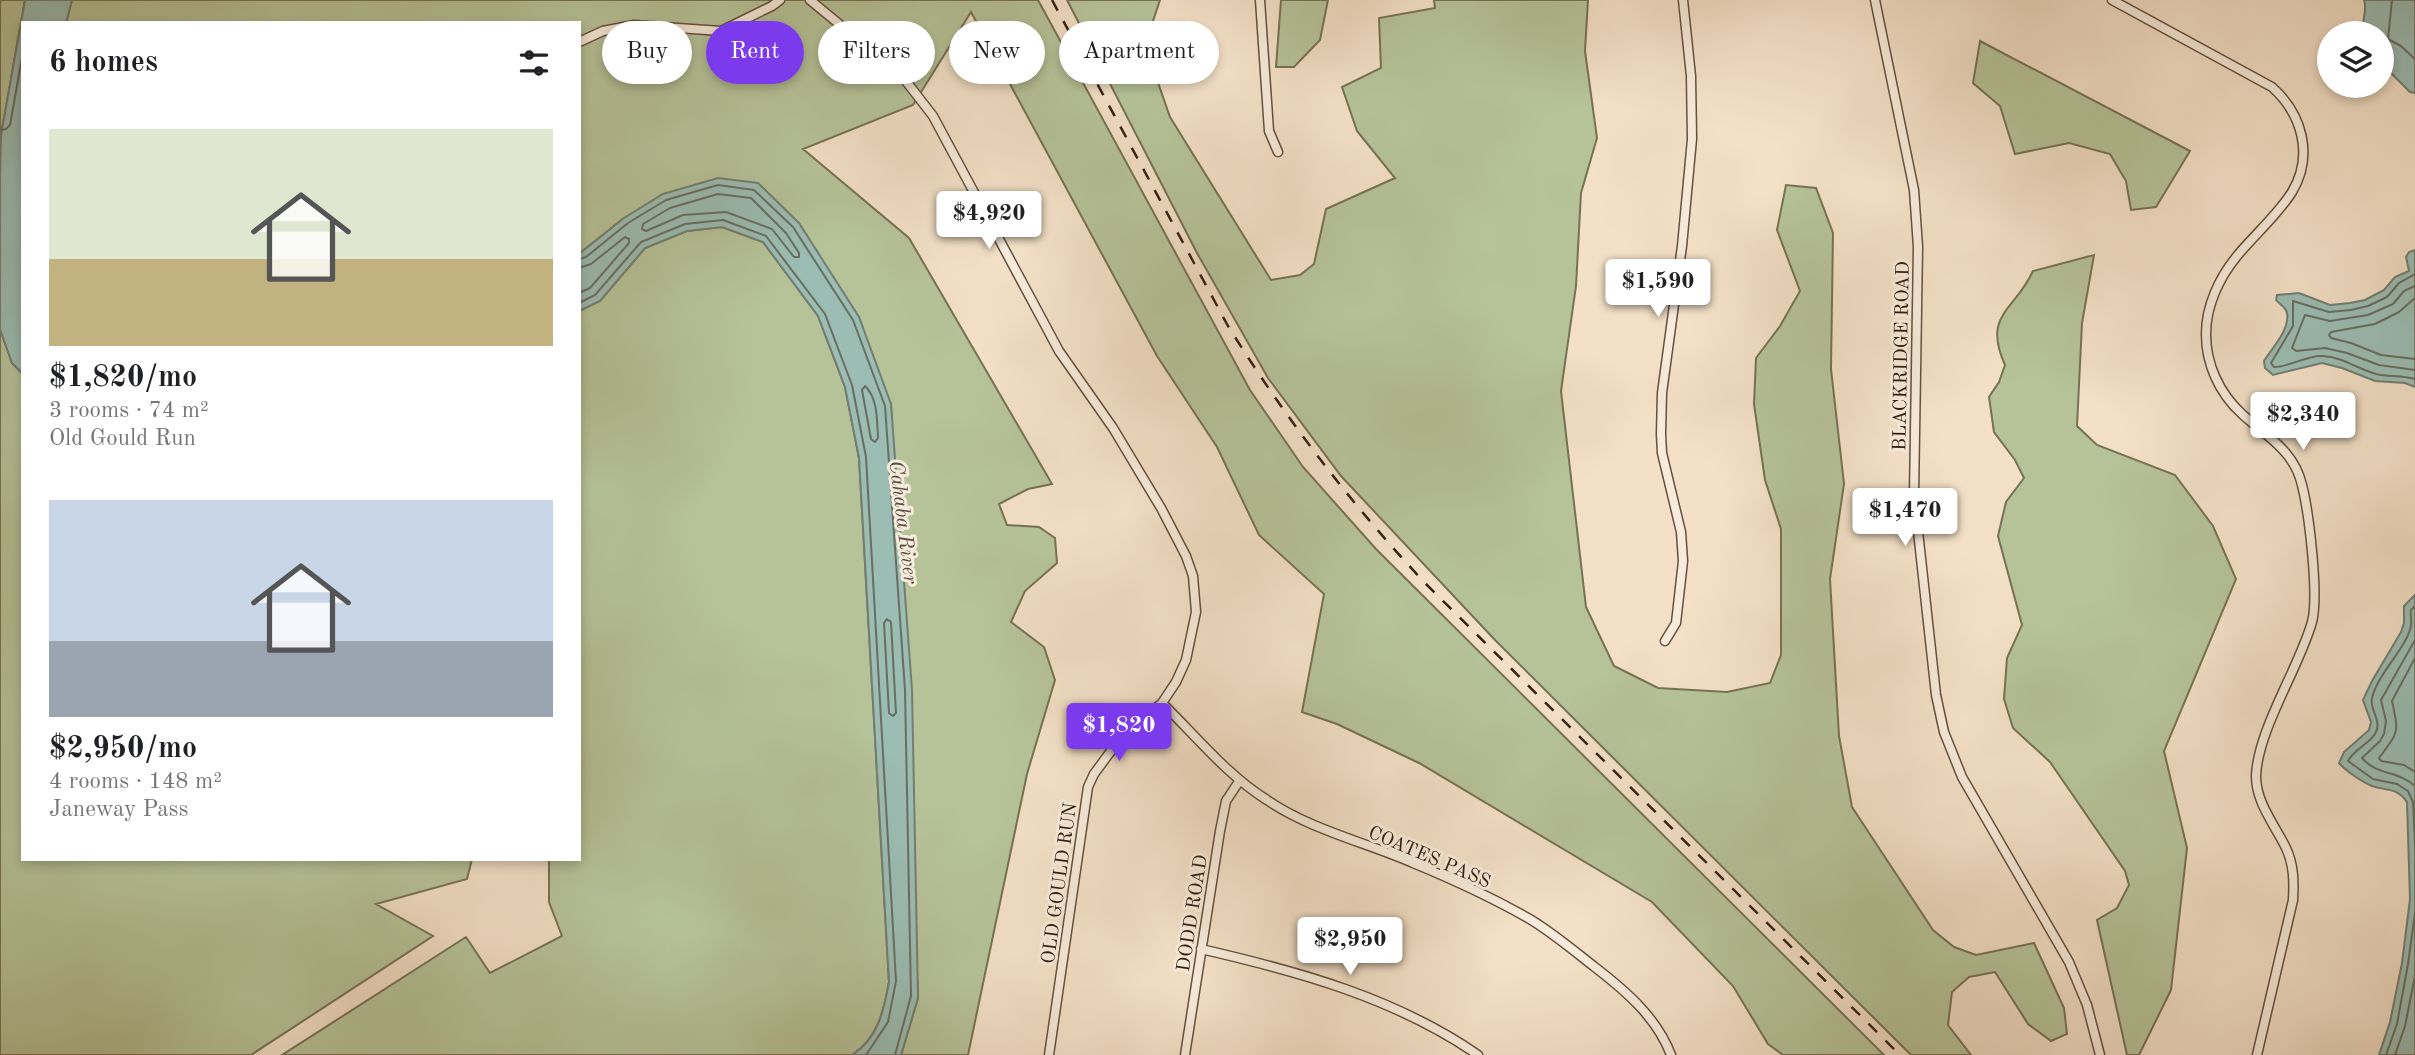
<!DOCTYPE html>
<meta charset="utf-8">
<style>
body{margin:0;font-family:"Old Standard TT",serif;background:#f2f2f2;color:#202124;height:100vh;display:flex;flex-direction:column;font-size:26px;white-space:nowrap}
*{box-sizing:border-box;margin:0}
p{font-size:23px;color:#757577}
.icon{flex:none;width:38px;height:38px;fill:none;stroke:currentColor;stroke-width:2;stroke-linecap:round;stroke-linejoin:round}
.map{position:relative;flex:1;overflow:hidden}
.details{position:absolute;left:21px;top:21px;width:560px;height:840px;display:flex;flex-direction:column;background:#fff;border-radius:0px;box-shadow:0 4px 10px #0003}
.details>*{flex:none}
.banner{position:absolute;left:602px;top:21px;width:665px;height:63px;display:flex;gap:14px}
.buttons{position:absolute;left:2317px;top:21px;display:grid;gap:14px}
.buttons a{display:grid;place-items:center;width:77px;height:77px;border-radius:50%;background:#fff;box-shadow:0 4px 10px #0003;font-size:35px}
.price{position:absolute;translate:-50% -60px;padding:0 16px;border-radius:7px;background:#fff;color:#222;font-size:23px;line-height:46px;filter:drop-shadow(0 2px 4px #0008)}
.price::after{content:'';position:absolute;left:50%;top:42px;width:21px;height:16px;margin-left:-10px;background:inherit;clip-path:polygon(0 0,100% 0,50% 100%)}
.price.current{background:#7c3aed;color:#fff}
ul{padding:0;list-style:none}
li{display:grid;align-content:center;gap:14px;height:371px;padding:0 28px}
li span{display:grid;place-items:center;height:217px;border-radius:0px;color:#555}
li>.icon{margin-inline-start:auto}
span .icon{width:126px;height:126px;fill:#fffc;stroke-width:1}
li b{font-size:30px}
h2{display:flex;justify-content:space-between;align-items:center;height:84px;padding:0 28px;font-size:30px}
.pill{padding:0 24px;border-radius:32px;background:#fff;box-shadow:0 4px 10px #0003;font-size:24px;line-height:63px}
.pill.current{background:#7c3aed;color:#fff}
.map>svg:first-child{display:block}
</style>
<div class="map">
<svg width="2415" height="1055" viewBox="0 0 2415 1055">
<rect width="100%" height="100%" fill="#f3e0c7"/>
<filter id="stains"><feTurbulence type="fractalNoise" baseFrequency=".00286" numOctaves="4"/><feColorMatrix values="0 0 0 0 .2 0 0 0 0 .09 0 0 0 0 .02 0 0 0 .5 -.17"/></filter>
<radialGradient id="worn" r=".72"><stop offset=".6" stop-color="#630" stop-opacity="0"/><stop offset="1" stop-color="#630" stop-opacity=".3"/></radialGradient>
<path fill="#b6c399" stroke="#767255" stroke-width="2" d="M0,0H25L1,135L0,179Z
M72,0H1038L1250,390L1303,467L1376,549L1884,1055H1783L1768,1044L1733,986L1652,902L1419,763L1337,724L1302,712L1324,594L1259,535L1217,447L1157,356L971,12L913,105L803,149L909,238L1052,484L1028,489L999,504L1007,525L1039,527L1055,538L1057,563L1025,591L1011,622L1044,647L1055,680L1027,774L968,1055H901L918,998L891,404L799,223L624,218L579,254V23H66Z
M1067,0H1160L1145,45L1170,117L1271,280L1300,275L1314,264L1326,209L1395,178L1357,131L1342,87L1381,68L1379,18L1435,8L1434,0H1588L1585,51L1597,138L1581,193L1576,286L1561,391L1586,607L1614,666L1658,688L1727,692L1770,683L1781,655V529L1765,480L1754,404L1756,358L1780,326L1800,291L1777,230L1786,185L1816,188L1833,233L1831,369L1844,484L1830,579L1839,736L1852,807L1933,930L1954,947L1976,955L2034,943L2064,1008L2067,1034L2051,1041L2028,1024L1995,972L1969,977L1952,992L1948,1025L1971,1055H1911L1495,640L1341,476L1268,378L1197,253Z
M1281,0H1328L1320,40L1294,67H1276Z
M1980,41L2190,151L2156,207L2131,210L2126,181L2110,154L2069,143L2015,154L2000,106L1973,83Z
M722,227L763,242L818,316L845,387L859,458L889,982C884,1010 878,1039 852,1055H282L466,937L490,973L562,936L549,902V859H579V311L600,301L645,248L687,231Z
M2094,255L2082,323L2077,426L2097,445L2175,475L2213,526L2236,579L2164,751L2187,848L2171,990L2139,1055H2127L2097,920L2117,908L2129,885L2125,871L2050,762L2013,728L2004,699L2007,658L2022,625L1998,536L2006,502L2024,478L2015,460L1994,432L1989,397L1999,382L2005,365C1982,314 2015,311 2033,271Z
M0,329L12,363L23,374V859H472L467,879L376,904L433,936L251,1055H0Z"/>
<path fill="#9bbdb4" stroke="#737e73" stroke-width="2" d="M25,0H72L66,23H23V374L12,363L0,329V179L1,135Z
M2364,0H2415V93L2410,92L2382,64V33H2363C2361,22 2368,10 2364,0Z
M718,178L758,183L799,223L859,317L891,404L912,690L918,998L901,1055H852C878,1039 884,1010 889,982L859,458L845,387L818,316L763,242L722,227L687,231L645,248L600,301L579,311V254L624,218L663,194Z
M2415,250V387L2405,383L2375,381L2342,368L2322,363L2273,375L2265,368L2264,361C2272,348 2290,330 2287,313C2286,307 2279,304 2276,300L2277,295L2299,293L2330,305L2350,303L2365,300L2384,290L2395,277L2409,271L2406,257L2409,252Z
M2415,595V1055H2379L2390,1022L2402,963L2410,899L2407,802C2397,787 2386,791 2372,786C2362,782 2346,771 2339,763L2344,752L2369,730L2371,722L2363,700L2372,681L2401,632L2404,623V606Z"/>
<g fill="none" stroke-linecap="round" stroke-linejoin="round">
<path stroke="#686e62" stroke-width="2" d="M2392,0L2388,39L2401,46L2415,59
M0,130L6,129L10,125L23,52
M718,194L751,198L786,233L799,253V257H794L772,229L726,212L683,215L646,231L642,229L643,224L670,208Z
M579,259L586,257L628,223L666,200L718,185L754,190L793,227L853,320L885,406L905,690L911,996L895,1055
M579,268L591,264L625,237L629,239V243L590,288L579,293
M2415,274L2399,283L2387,297L2368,306L2351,310L2329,312L2293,301V326L2271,363L2274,367C2290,367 2306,355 2323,356C2342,357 2358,369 2376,374C2389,377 2402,375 2415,379
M2415,286L2404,291L2393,304L2368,315L2330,321L2305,315L2292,348L2296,351L2325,348L2347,353L2379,365L2415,370
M2415,298L2399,312L2375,324L2331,332L2329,335L2331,338L2351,343L2381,355L2415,359
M579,303L595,295L641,242L685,224L723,220L766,236L825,314L852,385L866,457L896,981L888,1022L866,1055
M865,386C878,398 877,421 878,438L875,442L871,439L862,390Z
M2415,606L2411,610C2410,615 2412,621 2411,626C2406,649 2378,673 2372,698C2369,710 2383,721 2375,734C2368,745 2354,749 2348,761L2373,779L2397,784L2408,791L2413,802L2415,844
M887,619L891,622L896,713L893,716L889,713L884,623Z
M2415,640L2381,700L2386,721L2384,734L2380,741L2362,758C2376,775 2399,771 2415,786
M2415,658L2392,701C2399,734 2399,731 2379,758L2381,761L2404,765L2415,772
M2386,1055L2397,1024L2408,964L2415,913
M2395,1055L2405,1026L2415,976"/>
<g stroke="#65503e" stroke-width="11">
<path id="street" d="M810,0L902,76L933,116L1059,351L1113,428L1161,508L1186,556L1193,576L1196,612L1186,660L1176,682L1162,703L1128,731L1111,751L1094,774L1088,787L1049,1055
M1260,0L1269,131L1278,152
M1875,0L1914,190L1918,247L1914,495L1936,695L1944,732L1962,777L2069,962L2087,1005L2100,1055
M2112,0L2272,87C2302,114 2314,155 2292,192C2277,216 2254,235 2237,256C2219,278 2206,306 2206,334C2206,364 2219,393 2242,414C2266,436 2294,450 2302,485C2309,513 2319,595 2312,622C2299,668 2258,729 2256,776C2256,803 2275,825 2286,848C2294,865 2294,882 2293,900L2257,1055
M579,42L603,31L634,25L721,31L772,6L780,0
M1665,641L1676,623L1683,561L1681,532L1662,453L1661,434L1662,393L1682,246L1692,139L1691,76L1683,0
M1162,703C1196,736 1227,775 1267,800C1311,830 1365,842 1413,863C1452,879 1491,897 1528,918C1552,932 1574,951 1596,968C1627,992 1657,1018 1671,1055
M1201,949C1297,971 1396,998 1478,1055
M1185,1055L1220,831L1226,801L1240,780"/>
</g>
<use href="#street" stroke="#f7ebdb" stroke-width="8"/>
<path stroke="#362011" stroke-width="2.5" stroke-dasharray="12 12" stroke-linecap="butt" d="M1052,0L1228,326C1286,419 1351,504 1426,584L1900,1055"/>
</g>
<g text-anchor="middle" stroke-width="6" stroke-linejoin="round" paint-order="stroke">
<g font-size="19" fill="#362011" stroke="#f7ebdb">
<text transform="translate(1900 356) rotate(-89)" y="7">BLACKRIDGE ROAD</text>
<text transform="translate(1430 856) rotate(23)" y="7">COATES PASS</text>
<text transform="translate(1058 883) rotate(-82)" y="7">OLD GOULD RUN</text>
<text transform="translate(1191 913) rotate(-81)" y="7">DODD ROAD</text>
</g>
<g font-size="21" font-style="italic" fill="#544f42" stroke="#f7ebdb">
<text transform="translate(904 522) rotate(83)" y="7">Cahaba River</text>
</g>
</g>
<rect width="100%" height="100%" filter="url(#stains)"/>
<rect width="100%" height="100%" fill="url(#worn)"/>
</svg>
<div class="buttons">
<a><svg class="icon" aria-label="layers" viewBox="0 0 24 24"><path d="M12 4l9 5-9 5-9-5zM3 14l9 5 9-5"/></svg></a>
</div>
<b class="price" style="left:989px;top:251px">$4,920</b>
<b class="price" style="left:1658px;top:319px">$1,590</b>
<b class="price" style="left:2303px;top:452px">$2,340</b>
<b class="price" style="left:1905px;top:548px">$1,470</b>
<b class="price current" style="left:1119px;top:763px">$1,820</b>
<b class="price" style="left:1350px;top:977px">$2,950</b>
<div class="banner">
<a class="pill">Buy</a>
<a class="pill current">Rent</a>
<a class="pill">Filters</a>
<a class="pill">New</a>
<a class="pill">Apartment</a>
</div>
<section class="details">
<h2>6 homes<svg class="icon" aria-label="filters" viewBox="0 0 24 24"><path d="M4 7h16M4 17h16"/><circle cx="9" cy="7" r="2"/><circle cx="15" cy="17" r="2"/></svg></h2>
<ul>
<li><span style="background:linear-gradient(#dfe7d0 60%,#c2b280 0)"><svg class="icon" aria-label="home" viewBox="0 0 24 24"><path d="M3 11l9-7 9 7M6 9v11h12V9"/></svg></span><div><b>$1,820/mo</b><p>3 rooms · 74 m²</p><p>Old Gould Run</p></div></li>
<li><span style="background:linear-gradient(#c9d6e8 65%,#9aa5b1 0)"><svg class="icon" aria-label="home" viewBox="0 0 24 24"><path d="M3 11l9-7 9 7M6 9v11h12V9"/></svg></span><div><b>$2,950/mo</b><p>4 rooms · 148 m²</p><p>Janeway Pass</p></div></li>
</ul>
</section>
</div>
